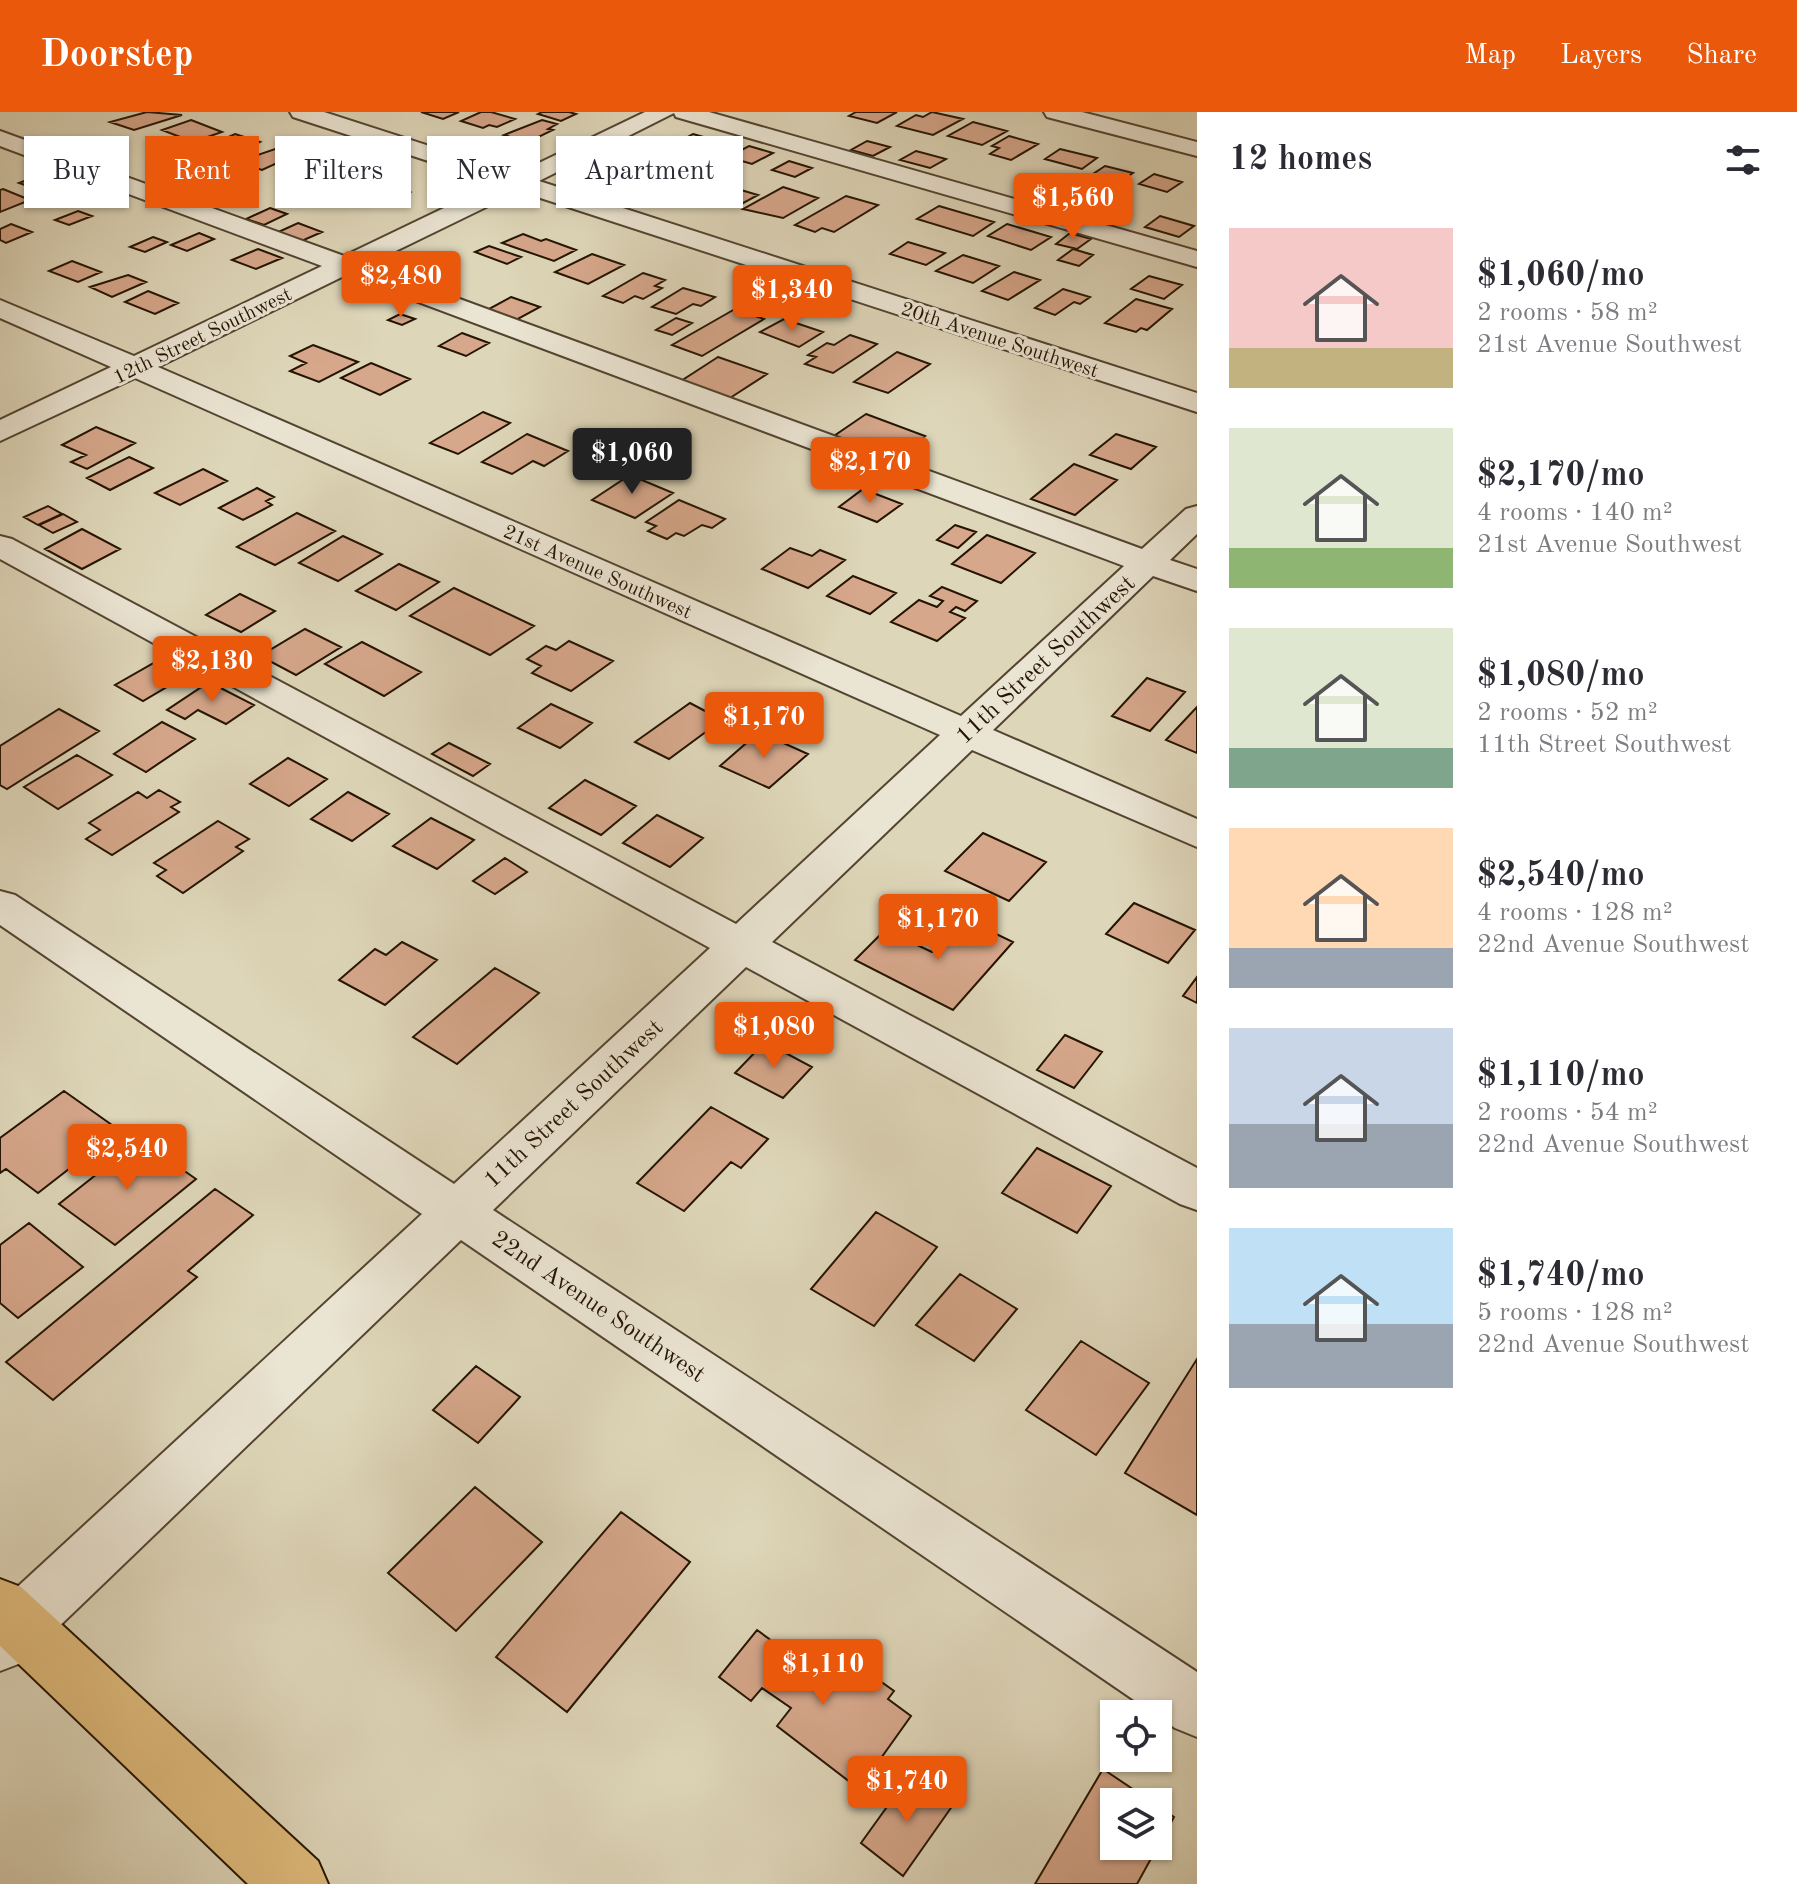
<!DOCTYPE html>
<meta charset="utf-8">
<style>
body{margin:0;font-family:"Old Standard TT",serif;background:#f7f7f7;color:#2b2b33;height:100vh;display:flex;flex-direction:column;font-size:30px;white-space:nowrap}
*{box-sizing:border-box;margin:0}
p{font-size:26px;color:#7c7c81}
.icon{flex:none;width:44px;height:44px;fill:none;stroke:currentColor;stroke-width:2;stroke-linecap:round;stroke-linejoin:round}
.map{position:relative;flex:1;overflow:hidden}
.sheet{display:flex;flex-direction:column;background:#fff;width:600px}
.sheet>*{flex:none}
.top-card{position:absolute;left:24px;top:24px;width:760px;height:72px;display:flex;gap:16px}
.buttons{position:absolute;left:1100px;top:1588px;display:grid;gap:16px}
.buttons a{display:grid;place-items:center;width:72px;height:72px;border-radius:0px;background:#fff;box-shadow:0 2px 6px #0004;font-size:40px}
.price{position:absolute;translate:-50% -68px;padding:0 18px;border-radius:8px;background:#ea580c;color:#fff;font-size:26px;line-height:52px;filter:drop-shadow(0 2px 4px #0008)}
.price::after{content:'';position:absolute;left:50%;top:48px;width:24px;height:18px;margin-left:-12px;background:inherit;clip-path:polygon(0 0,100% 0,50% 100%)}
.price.active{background:#222;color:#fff}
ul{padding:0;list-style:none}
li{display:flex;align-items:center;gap:24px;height:200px;padding:0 32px}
li span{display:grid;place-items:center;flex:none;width:224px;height:160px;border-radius:0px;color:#555}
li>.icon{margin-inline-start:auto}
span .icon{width:96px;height:96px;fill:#fffc;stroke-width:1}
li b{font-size:34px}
h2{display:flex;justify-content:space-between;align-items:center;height:96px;padding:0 32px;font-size:34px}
.tag{padding:0 28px;border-radius:0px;background:#fff;box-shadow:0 2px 6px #0004;font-size:28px;line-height:72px}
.tag.active{background:#ea580c;color:#fff}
header{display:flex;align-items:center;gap:48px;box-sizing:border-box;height:112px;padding:0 40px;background:#ea580c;color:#fff}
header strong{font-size:38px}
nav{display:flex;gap:44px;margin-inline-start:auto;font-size:28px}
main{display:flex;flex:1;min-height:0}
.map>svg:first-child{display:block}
</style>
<header>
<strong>Doorstep</strong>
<nav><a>Map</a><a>Layers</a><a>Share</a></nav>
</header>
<main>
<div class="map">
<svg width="1197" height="1772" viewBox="0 0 1197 1772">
<rect width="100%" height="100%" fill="#ded6b9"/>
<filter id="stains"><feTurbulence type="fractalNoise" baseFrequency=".0025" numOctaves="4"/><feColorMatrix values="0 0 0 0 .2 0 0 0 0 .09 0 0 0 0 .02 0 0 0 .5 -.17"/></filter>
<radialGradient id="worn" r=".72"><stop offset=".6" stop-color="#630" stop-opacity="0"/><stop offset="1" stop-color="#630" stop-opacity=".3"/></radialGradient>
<path fill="#d6a78b" stroke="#251402" stroke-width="2" d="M147,0L182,3L134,18L110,10Z
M421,0H459L443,7Z
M481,0H491L515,7L497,15L489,13L483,16L461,9Z
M542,0H569L576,2L561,9L538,2Z
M856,0H897L877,11L849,4Z
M932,0L963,7L933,23L897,14L916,3L923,5Z
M191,8L222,20L193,30L162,18Z
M542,8L557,12L548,17L553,18L528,30L504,23Z
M973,10L1007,19L982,33L948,24Z
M235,22L260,30L222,47L204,41L213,37L206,35Z
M693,22L721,30L702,39L675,32Z
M1009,24L1038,32L1011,48L990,42L999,36L992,34Z
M867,29L890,35L873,44L851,38Z
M749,34L773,41L752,52L728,45Z
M278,36L297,42L262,58L237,50Z
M1060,37L1097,46L1082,57L1045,47Z
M916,39L946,47L930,56L900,48Z
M645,45L676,55L650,68L619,58Z
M789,49L812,56L795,65L772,58Z
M1105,54L1133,61L1117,72L1090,64Z
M691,58L718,66L691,81L663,73Z
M48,60L71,68L42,79L19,71Z
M352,62L374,70L345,82L323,74Z
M1154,62L1182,70L1167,80L1139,72Z
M201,66L229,75L204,86L176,77Z
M724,73L758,83L736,95L701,85Z
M393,74L410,80L377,95L360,89Z
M783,75L818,86L783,106L743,97Z
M3,77L30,88L0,100V78Z
M846,84L878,93L834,120L822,116L815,120L795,113Z
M939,94L994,110L973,124L917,107Z
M270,96L287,102L264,113L246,107Z
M78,99L92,104L69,113L55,108Z
M1160,104L1194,114L1179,125L1145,115Z
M298,111L322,120L297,131L274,122Z
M11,112L32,120L6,131L0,128V117Z
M1007,112L1051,125L1031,138L988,124Z
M199,121L214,127L187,139L171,133Z
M1070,121L1091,127L1077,137L1056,132Z
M523,122L541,129L546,127L576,138L554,149L502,131Z
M153,125L167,130L145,140L130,135Z
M908,130L945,141L926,153L890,142Z
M489,134L521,145L507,152L475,140Z
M258,137L282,146L256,157L232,148Z
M1073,137L1093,143L1079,154L1058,148Z
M592,142L624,153L588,172L555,160Z
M963,143L999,154L973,171L936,159Z
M72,149L101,160L78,170L49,159Z
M1014,160L1040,168L1008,188L982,179Z
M643,161L665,168L655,174L662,176L643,187L635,184L623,191L603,184Z
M128,163L146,170L112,185L90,175Z
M1149,164L1182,173L1164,187L1131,177Z
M683,176L715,185L701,194L693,192L676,202L652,195Z
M1063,177L1090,185L1080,192L1074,190L1055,203L1035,196Z
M148,179L178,191L155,202L125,190Z
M511,185L540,195L516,208L487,198Z
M1136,187L1172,197L1147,218L1141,216L1136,220L1105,211Z
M735,197L764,207L702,244L672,233Z
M400,202L415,207L402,213L388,208Z
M676,206L692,211L672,223L656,218Z
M784,207L823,220L799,235L760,220Z
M462,221L489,231L466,244L439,234Z
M850,223L877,232L833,261L805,252L816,245L808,243L827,231L834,233Z
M313,233L358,250L319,270L290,259L306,251L290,244Z
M897,240L930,252L888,281L854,270Z
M718,245L767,262L730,286L681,269Z
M371,251L410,267L380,283L341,266Z
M483,300L510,311L458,342L430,331Z
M866,302L925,324L892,348L831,326Z
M96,315L135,331L87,357L71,350L86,343L62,333Z
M527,322L568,339L544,354L533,349L512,362L482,350Z
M1116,322L1156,335L1131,357L1090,343Z
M129,345L153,356L110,378L87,366Z
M1074,352L1117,368L1075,403L1031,387Z
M203,357L227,369L180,393L155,381Z
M630,363L673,381L635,406L592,388Z
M257,376L274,385L266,389L272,393L243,408L219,396Z
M863,377L902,392L877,410L839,395Z
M679,388L725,407L712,416L702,413L684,424L676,421L667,427L648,419L656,414L646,410Z
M48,394L62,402L38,413L24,405Z
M297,401L335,419L275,453L237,435Z
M63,402L77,410L53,421L39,413Z
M955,413L976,420L958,436L937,428Z
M82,417L120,437L82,457L45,437Z
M987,423L1035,441L1001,471L952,452Z
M343,424L382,442L338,469L299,451Z
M790,436L812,444L820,438L845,448L808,476L762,457Z
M399,452L439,470L396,498L356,479Z
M853,464L896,481L870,502L827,484Z
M942,475L977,489L965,499L956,495L950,500L965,506L937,529L891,510L919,488L937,495L943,489L930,484Z
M454,476L534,514L490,543L410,504Z
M240,482L275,499L241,520L206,503Z
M305,517L341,535L296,563L260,544Z
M569,529L613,549L571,579L532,561L541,554L527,547L546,534L556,538Z
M362,530L421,560L384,584L325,552Z
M159,548L187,563L143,589L115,573Z
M1147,566L1185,580L1150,619L1112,604Z
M209,570L254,593L226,612L198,598L185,607L167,598Z
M690,591L722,608L669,647L635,630Z
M551,592L592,611L560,636L518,616Z
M1197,595V641L1166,628Z
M59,597L99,619L7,677L0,673V634Z
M162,610L195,627L146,660L114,642Z
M759,620L808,642L769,676L720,654Z
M449,631L490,652L473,664L432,642Z
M77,643L112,663L58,697L24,675Z
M288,646L327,667L289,694L250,672Z
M585,668L636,694L601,723L549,696Z
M159,678L180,690L171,695L179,700L112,743L86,727L100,718L89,711L138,680L147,686Z
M348,680L389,702L352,729L311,707Z
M657,703L703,726L670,755L623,731Z
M431,706L474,728L437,757L393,734Z
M218,709L249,727L236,735L243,739L183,781L157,764L166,758L154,751Z
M983,721L1046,750L1009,789L945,759Z
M505,746L527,760L495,782L473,769Z
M1134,791L1195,818L1168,851L1106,822Z
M963,806L1013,830L953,898L855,848L885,818L932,840Z
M402,830L437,848L385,893L339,868L375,837L386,843Z
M495,856L539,881L457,952L413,925Z
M1197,865V891L1183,884Z
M1065,923L1102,940L1074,976L1037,958Z
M765,930L812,955L783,986L735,961Z
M64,979L119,1018L38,1081L6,1057L0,1061V1026Z
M711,995L768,1027L741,1056L731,1050L684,1099L637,1071Z
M140,1028L196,1067L115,1133L59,1092Z
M1037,1036L1111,1074L1077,1121L1002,1081Z
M215,1077L253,1103L188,1159L197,1165L53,1288L6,1250Z
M876,1100L937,1135L874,1214L811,1177Z
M29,1111L83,1155L18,1206L0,1191V1133Z
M960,1162L1017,1197L974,1249L916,1213Z
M1081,1229L1149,1271L1096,1343L1026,1298Z
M1197,1247V1403L1125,1361Z
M476,1254L520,1285L478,1331L433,1298Z
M475,1375L542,1430L456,1519L388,1461Z
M621,1400L690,1450L567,1600L496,1545Z
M757,1518L794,1545L787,1554L811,1572L831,1546L855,1565L862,1556L894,1579L888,1587L911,1604L859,1677L777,1614L791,1596L762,1576L751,1589L719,1565Z
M1103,1657L1152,1690H1114V1734H1158V1694L1174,1705L1137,1772H1035Z
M912,1660L953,1693L903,1764L861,1731Z"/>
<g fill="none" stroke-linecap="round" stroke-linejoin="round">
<g stroke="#534430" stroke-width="4">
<path id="minor" d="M290,0H324L516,62L645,0H709L1197,139V155L676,5L674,1L539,69L1197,281V300L519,79L367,153L1142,437L1186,397L1197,394V422L1170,448L1197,457V479L1153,464L993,618L1197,707V735L972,638L772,830L1197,1056V1098L1180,1092L746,855L493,1098L1197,1560V1625L1175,1616L461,1128L21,1551L0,1559V1491L422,1102L0,813V779L15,783L454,1072L710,836L0,447V424L12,427L736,812L940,623L135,266L0,329V308L111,255L0,206V188L134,244L322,154L0,34V19L344,144L496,71L293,5ZM346,163L1124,454L961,604L158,255Z
M1044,0H1082L1197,30V44L1047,5Z"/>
</g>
<g stroke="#251402" stroke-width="4">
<path id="major" d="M0,1467L21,1475L318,1749L328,1772H248L0,1534Z"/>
</g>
<use href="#minor" fill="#eae4d2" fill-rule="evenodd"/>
<use href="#major" fill="#dfbb7c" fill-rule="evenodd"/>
</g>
<g text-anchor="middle" stroke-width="6" stroke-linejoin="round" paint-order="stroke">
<g font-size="20" fill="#251402" stroke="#eae4d2">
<text transform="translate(202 223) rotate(-26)" y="7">12th Street Southwest</text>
<text transform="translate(1000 227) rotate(18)" y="7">20th Avenue Southwest</text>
<text transform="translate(598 459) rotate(24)" y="7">21st Avenue Southwest</text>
</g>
<g font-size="24" fill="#251402" stroke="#eae4d2">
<text transform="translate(1045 547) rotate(-43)" y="8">11th Street Southwest</text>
<text transform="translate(573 991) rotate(-43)" y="8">11th Street Southwest</text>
<text transform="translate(599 1194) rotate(34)" y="8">22nd Avenue Southwest</text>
</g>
</g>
<rect width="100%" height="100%" filter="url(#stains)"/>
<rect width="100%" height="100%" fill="url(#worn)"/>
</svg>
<div class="buttons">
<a><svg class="icon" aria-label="locate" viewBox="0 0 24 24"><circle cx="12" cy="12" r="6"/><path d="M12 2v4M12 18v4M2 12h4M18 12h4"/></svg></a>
<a><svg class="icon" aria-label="layers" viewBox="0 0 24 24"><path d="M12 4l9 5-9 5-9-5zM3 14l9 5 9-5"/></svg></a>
</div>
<b class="price" style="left:1073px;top:129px">$1,560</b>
<b class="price" style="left:401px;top:207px">$2,480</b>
<b class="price" style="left:792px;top:221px">$1,340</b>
<b class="price active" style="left:632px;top:384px">$1,060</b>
<b class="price" style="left:870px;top:393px">$2,170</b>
<b class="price" style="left:212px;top:592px">$2,130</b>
<b class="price" style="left:764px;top:648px">$1,170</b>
<b class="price" style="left:938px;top:850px">$1,170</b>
<b class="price" style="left:774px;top:958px">$1,080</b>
<b class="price" style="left:127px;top:1080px">$2,540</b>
<b class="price" style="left:823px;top:1595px">$1,110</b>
<b class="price" style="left:907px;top:1712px">$1,740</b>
<div class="top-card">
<a class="tag">Buy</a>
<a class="tag active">Rent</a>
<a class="tag">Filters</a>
<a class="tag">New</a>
<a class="tag">Apartment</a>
</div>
</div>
<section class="sheet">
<h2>12 homes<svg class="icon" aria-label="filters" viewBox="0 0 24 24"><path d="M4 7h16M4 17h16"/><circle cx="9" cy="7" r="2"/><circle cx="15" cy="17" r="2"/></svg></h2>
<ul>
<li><span style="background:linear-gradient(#f6c9c9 75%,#c2b280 0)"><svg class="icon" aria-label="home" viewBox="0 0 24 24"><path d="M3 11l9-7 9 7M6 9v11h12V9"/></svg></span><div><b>$1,060/mo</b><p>2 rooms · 58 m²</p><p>21st Avenue Southwest</p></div></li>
<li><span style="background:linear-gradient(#dfe7d0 75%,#8fb573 0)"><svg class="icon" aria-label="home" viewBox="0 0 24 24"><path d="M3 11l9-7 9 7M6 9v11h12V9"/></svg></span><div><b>$2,170/mo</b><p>4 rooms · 140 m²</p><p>21st Avenue Southwest</p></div></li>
<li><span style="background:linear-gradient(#dfe7d0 75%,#7fa58c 0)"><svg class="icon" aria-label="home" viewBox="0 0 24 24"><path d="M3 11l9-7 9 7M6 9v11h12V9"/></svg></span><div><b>$1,080/mo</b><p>2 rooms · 52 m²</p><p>11th Street Southwest</p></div></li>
<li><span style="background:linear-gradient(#ffd9b3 75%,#9aa5b1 0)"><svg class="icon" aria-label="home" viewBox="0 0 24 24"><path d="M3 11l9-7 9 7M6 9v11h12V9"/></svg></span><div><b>$2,540/mo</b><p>4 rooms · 128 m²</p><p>22nd Avenue Southwest</p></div></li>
<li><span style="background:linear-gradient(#c9d6e8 60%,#9aa5b1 0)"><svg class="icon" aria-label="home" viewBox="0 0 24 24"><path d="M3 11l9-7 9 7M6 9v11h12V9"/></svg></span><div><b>$1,110/mo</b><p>2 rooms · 54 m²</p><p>22nd Avenue Southwest</p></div></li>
<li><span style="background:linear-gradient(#bfe0f5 60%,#9aa5b1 0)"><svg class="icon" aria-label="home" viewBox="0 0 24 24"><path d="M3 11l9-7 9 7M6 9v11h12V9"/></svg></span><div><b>$1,740/mo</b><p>5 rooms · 128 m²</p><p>22nd Avenue Southwest</p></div></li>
</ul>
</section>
</main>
